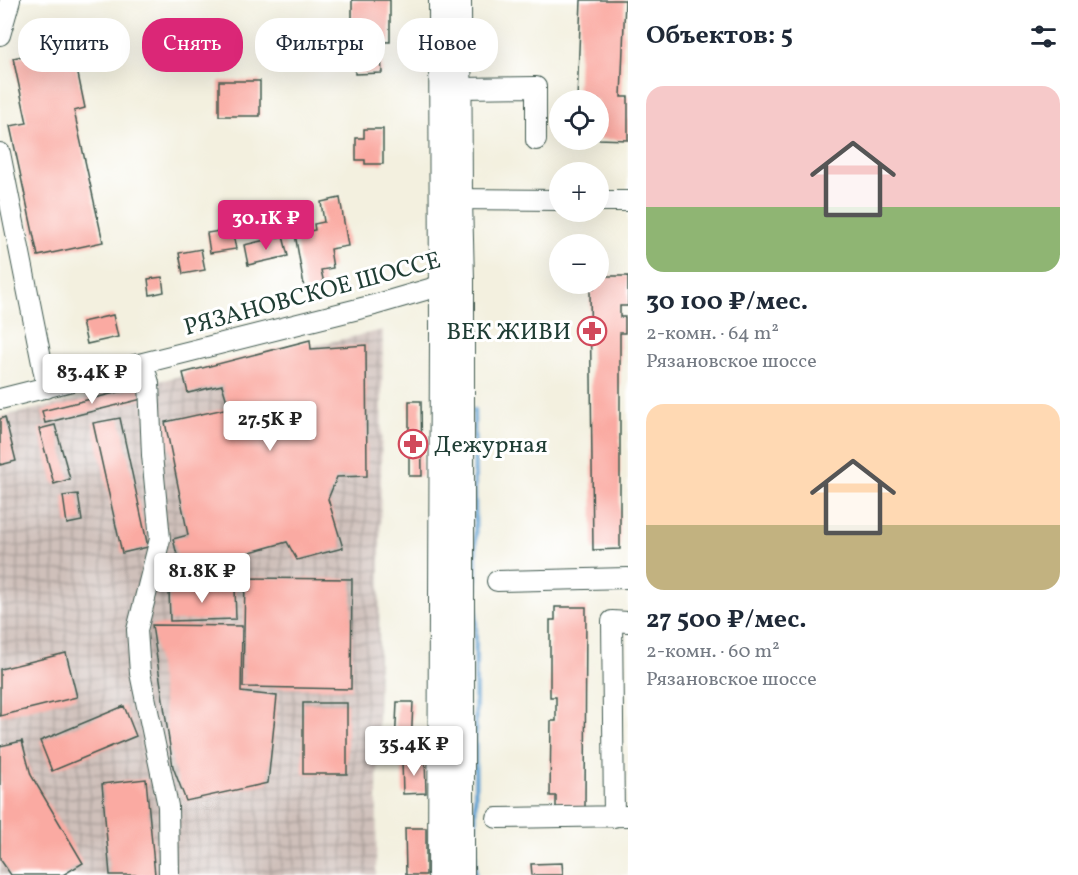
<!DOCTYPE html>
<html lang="ru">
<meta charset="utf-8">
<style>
body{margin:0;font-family:Vollkorn,serif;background:#f2f2f3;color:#1f2937;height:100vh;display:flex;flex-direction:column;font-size:22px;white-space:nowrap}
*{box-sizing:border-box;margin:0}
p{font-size:20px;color:#747a83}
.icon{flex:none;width:33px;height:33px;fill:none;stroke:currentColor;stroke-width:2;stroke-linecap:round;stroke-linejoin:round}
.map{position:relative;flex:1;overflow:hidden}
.details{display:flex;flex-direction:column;background:#fff;width:450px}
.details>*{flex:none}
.guide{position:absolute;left:18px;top:18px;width:519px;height:54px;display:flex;gap:12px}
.tools{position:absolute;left:549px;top:90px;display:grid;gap:12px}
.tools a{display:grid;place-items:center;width:60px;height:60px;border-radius:50%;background:#fff;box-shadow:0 6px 24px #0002;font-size:30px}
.price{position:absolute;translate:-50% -51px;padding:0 14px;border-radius:6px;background:#fff;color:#222;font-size:20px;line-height:39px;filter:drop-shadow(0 2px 3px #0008)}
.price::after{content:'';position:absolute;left:50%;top:36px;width:18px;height:14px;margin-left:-9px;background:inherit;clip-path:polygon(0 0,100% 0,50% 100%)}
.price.current{background:#db2777;color:#fff}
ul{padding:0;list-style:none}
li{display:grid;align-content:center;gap:12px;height:318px;padding:0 18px}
li span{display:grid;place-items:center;height:186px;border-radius:18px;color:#555}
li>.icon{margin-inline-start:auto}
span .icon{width:108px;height:108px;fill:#fffc;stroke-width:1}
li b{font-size:26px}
h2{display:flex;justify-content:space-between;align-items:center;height:72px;padding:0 18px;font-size:26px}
.pill{padding:0 21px;border-radius:24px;background:#fff;box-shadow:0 6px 24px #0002;font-size:21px;line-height:54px}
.pill.current{background:#db2777;color:#fff}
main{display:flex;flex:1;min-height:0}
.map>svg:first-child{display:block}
</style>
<main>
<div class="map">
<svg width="628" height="875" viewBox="0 0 628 875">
<defs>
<pattern id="industrial-grid" width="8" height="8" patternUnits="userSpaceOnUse" patternTransform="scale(1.5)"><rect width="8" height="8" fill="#cfc0ba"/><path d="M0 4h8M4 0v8" fill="none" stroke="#a79d98"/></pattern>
</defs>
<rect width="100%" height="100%" fill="#fff"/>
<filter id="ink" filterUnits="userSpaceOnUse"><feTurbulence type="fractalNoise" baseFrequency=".0167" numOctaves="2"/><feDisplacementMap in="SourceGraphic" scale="12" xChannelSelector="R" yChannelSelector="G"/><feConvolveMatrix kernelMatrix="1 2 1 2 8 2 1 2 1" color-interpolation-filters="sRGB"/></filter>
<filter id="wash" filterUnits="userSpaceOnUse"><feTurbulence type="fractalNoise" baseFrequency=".008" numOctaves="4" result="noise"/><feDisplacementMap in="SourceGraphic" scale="24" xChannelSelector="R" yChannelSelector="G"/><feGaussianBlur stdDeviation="1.35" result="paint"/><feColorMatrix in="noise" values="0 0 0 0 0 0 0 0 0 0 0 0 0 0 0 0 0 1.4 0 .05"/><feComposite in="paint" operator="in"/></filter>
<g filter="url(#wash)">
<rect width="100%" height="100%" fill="#f3f0df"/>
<path fill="url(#industrial-grid)" d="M383,330L376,875H0V417Z"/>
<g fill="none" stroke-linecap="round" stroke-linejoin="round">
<path stroke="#5ca0d1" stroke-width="4.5" d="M474,410L476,592L475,875"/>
</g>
<g id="blocks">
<path fill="#faaaa2" d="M352,0H390V42L355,41V22H352Z
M581,0H625L621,97H628V140L598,139V100H577Z
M72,45L85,108L74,111L103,242L38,256L10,126L27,123L13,58Z
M381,57L382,73L355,74L354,59Z
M219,81H260V116H219Z
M364,129H383V164H365V160H356V138H364Z
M340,198L348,246L330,249L333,268L321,270L325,288L305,291L295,234L315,230L314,224L324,222L321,202Z
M232,229L236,249L210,253L207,233Z
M283,236L288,256L248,265L244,245Z
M201,249L205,270L183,274L179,253Z
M604,276H628V306H620V317H625V333H620V549L593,550L590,289H594V284H598V280H604Z
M162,277L164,292L150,295L148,279Z
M113,315L118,337L87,344L82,322Z
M310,340L311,349L366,345L367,476L337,477L328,499L343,548L297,560L287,542L181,571L173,539L188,535L165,422L229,408L222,385L188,393L183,373Z
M139,387L142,399L45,423L42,411Z
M409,401H421L422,476H409Z
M5,417L16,461L0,465V419Z
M120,418L148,547L122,553L93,423Z
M55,425L70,479L54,484L39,429Z
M78,494L82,521L67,524L63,496Z
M245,578L352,579L351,689L243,687Z
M235,588L236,619L170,621L169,589Z
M555,607H586L585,810H556V796H550L551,721H556V697H550V620H555Z
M152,625L242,626L241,692L277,696L268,783L186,801L173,767Z
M66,653L77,697L0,716V669Z
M397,702H413L411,747L395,746Z
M303,703H347V774H303Z
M124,706L136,736L52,771L40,741Z
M22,741L31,775L83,863L63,875H11L0,859V746Z
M425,759L426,793L403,794L402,760Z
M146,779L155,875H110L102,784Z
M405,828H426V875H406Z
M562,863L563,875H532L531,864Z"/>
</g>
</g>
<g filter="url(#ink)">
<use href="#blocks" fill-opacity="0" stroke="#3f584e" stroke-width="1.5"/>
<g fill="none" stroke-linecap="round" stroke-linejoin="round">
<g stroke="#3f584e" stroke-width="22">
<path id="minor" d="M0,35L10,0
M459,88L536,87V140
M0,153L47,388
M447,199L560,200
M598,201H628
M143,363L149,383L152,455L160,539L137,630L140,673L168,806L169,875
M0,399L374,305L453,282
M497,581L628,578
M614,817L612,621L628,622
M497,818L628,816"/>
</g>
<g stroke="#3f584e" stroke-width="26">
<path id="major" d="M459,0L460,199L462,280V875
M440,875L442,330L441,0"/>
</g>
<use href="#minor" stroke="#fff" stroke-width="20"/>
<use href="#major" stroke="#fff" stroke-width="24"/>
</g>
</g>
<defs>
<g id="pharmacy-ring" transform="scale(1.5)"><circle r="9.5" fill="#fff" stroke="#d1495b" stroke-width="1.5"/><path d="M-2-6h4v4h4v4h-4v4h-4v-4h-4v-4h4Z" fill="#d1495b"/></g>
</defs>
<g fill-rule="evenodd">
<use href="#pharmacy-ring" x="592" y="331"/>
<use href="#pharmacy-ring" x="413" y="444"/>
</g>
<g text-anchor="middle" stroke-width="6" stroke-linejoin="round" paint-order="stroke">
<g font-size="24" fill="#1f3d34" stroke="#fff">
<text transform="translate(312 293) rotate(-15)" y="8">РЯЗАНОВСКОЕ ШОССЕ</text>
</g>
<g font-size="24" fill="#1f3d34" stroke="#fff" text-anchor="end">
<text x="571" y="339">ВЕК ЖИВИ</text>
<text x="434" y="452" text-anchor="start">Дежурная</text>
</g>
</g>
</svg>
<div class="tools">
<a><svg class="icon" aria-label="locate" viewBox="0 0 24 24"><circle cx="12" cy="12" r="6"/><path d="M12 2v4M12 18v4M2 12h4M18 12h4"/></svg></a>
<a>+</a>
<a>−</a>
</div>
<b class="price current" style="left:266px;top:251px">30.1K ₽</b>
<b class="price" style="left:92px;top:405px">83.4K ₽</b>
<b class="price" style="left:270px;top:452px">27.5K ₽</b>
<b class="price" style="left:202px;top:604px">81.8K ₽</b>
<b class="price" style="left:414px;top:777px">35.4K ₽</b>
<div class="guide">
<a class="pill">Купить</a>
<a class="pill current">Снять</a>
<a class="pill">Фильтры</a>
<a class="pill">Новое</a>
</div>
</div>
<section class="details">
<h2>Объектов: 5<svg class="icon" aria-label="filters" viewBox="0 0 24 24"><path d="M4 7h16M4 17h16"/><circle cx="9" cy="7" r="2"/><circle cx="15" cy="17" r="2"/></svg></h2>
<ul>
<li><span style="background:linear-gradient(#f6c9c9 65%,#8fb573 0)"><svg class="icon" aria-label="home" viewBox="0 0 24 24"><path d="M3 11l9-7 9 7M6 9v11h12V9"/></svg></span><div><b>30 100 ₽/мес.</b><p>2-комн. · 64 m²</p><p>Рязановское шоссе</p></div></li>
<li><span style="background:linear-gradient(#ffd9b3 65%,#c2b280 0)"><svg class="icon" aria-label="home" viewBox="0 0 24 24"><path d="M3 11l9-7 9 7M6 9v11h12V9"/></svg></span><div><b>27 500 ₽/мес.</b><p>2-комн. · 60 m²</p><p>Рязановское шоссе</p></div></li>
</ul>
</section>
</main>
